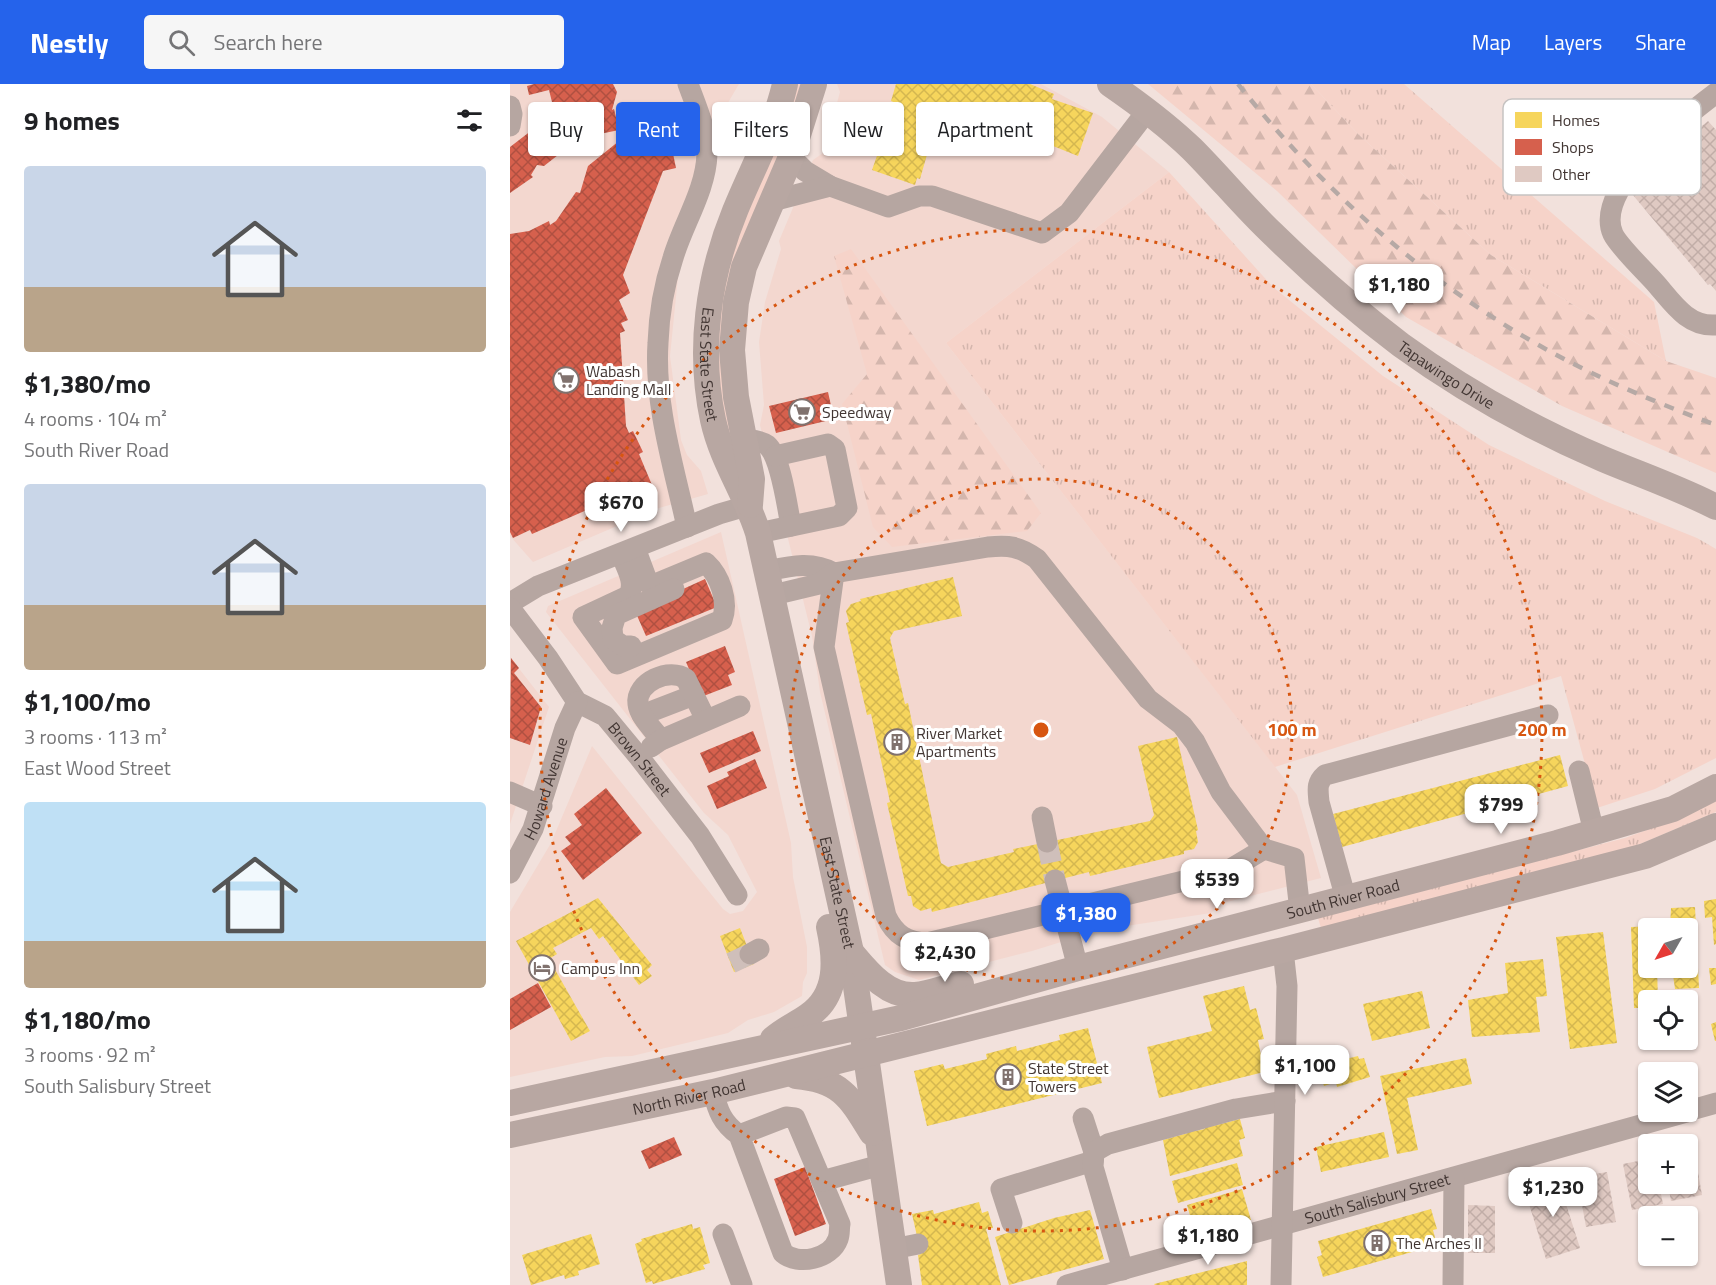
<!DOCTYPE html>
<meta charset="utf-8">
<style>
body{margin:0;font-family:"Titillium Web",sans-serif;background:#f6f6f6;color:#202124;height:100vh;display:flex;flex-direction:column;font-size:22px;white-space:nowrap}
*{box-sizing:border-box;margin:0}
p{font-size:20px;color:#757577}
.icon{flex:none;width:33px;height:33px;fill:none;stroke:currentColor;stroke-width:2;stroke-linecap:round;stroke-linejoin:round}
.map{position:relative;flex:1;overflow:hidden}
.sheet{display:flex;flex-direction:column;background:#fff;width:510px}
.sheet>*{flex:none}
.banner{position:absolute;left:18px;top:18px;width:570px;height:54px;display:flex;gap:12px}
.needle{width:39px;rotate:231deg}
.tools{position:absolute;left:1128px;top:834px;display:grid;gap:12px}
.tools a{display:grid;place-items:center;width:60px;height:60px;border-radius:6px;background:#fff;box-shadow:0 2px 4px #0004;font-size:30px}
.price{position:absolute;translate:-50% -51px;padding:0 14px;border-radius:12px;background:#fff;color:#222;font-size:20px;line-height:39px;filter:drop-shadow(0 2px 3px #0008)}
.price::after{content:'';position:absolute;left:50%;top:36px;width:18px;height:14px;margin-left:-9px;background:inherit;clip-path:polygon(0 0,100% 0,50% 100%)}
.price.on{background:#2563eb;color:#fff}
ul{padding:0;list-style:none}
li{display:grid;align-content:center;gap:12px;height:318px;padding:0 24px}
li span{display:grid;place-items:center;height:186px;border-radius:6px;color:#555}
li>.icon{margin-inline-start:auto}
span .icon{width:108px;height:108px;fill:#fffc;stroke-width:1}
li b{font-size:26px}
h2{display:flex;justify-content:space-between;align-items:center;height:72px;padding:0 24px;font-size:26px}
.tag{padding:0 21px;border-radius:6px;background:#fff;box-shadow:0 2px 4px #0004;font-size:21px;line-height:54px}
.tag.on{background:#2563eb;color:#fff}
header{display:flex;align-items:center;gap:36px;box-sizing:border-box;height:84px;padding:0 30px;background:#2563eb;color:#fff}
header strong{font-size:28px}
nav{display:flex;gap:33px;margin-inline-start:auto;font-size:21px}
.search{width:420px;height:54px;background:#f6f6f6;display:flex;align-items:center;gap:15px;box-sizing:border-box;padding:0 21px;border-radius:6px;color:#757577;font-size:22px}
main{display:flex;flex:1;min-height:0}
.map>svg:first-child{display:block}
</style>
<header>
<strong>Nestly</strong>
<div class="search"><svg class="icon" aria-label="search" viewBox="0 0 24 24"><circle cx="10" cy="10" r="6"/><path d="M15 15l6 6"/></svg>Search here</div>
<nav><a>Map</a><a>Layers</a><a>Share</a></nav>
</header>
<main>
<section class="sheet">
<h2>9 homes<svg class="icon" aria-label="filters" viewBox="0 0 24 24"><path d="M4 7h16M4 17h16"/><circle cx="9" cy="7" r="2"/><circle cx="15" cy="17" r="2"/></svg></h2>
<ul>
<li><span style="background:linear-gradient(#c9d6e8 65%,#b9a48a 0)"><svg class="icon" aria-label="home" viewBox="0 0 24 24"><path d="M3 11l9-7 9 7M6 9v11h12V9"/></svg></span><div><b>$1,380/mo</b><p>4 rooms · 104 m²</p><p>South River Road</p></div></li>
<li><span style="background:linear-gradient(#c9d6e8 65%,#b9a48a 0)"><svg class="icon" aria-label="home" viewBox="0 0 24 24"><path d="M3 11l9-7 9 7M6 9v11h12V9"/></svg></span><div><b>$1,100/mo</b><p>3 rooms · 113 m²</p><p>East Wood Street</p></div></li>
<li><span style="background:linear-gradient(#bfe0f5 75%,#b9a48a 0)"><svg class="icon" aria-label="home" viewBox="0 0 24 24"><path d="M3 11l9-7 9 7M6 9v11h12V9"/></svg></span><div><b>$1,180/mo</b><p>3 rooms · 92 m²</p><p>South Salisbury Street</p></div></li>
</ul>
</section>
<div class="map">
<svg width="1206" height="1201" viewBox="0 0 1206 1201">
<defs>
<pattern id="grass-tufts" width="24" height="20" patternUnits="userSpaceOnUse" patternTransform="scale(1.5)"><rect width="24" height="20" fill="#f6d3c9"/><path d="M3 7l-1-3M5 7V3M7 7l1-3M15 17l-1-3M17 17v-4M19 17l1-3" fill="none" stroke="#d4b6ad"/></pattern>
<pattern id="forest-firs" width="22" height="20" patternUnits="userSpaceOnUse" patternTransform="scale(1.5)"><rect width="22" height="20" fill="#f6d3c9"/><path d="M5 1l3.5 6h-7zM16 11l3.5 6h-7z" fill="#d4b6ad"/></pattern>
<pattern id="homes-cross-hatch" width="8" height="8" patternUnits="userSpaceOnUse" patternTransform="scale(1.5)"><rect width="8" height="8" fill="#f6d55c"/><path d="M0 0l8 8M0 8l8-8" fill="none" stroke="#d4b750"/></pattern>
<pattern id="shops-cross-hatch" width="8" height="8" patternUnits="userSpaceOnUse" patternTransform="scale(1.5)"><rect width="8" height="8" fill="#d6604d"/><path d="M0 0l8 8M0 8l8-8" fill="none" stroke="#af5041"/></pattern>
<pattern id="building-cross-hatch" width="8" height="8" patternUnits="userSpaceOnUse" patternTransform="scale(1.5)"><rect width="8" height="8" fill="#dfc9c2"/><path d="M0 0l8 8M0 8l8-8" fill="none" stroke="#c1ada7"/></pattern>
</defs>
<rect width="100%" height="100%" fill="#f2e1dc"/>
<path fill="#f3d7cf" d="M0,0H229L212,29L208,44L206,85L183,138L168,193L160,272L171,356L177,371L191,387L198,410L149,424L23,478L0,452Z
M327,0H531L592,33L659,88L436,259L787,711L811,794L713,819L701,829L590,846L522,867L409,896L385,888L375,881L310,608L302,552L250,341L254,321L249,258L255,218L271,165L269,157L303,76L313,69L330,8Z
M211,448L281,759L283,793L297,863V889L293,898L292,912L264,928L238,936L218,949L122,972L95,973L0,993V828L41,759L82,662L213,825L220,830L233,827L247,808L218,751L194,729L36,528L38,522Z
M0,573L39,623L0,740Z"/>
<path fill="url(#grass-tufts)" d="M801,0H894L1144,218L1156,277L981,171L849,51Z
M659,88L763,203L873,292L979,361L1095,417L1187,454L1206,465V674L1145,705L1087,724L1051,592L765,683L436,259Z
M1206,715V728L1123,763L811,844L808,834L1115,754L1156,739Z"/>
<path fill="url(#forest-firs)" d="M638,0H801L849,51L981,171L1156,277L1206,294V389L1052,322L896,233L767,107Z
M341,165L531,429L517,447L382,463L363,443L332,320L357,290L324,172Z"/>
<path fill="#f6d3c9" d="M285,0H294L289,24L233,163L225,373L216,348L205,275L217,178Z"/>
<path fill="url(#homes-cross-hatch)" d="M386,0H520L544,10L542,15L583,29L568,72L528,56L526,62L495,53L429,29L410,95L407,94L405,101L362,86L371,60L367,59L373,44L377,45L386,19L381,17Z
M443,493L452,532L384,547L380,554L395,620L398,619L431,779L438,783L504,768L503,765L640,737L644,731L628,662L667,653L688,746L686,747L688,758L684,765L674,767V770L580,792L579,788L422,828L421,824L411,827L403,822L401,812H398L377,719L380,718L361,630L357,631L336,539L339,538L336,527L341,520L351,517L350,515Z
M1050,671L1058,702L832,763L823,730Z
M88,814L142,881L137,886L142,892L129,901L93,852L89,855L81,844L43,864L47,870L39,875L80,947L61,957L6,857Z
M1206,815V860L1204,861L1202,833L1195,834L1194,817Z
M1185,823L1189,904L1165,905L1162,884H1178V844H1160L1161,824Z
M1145,842V844H1138V884H1147L1148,916H1138V924H1124L1121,843Z
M230,844L244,880L224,888L210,852Z
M1093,848L1107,959L1060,965L1046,853Z
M1033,875L1037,912L1026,913L1030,948L962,953L958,916L998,909L995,879Z
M1199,884H1206V900L1201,901Z
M734,902L740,926L746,924L754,955L748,956L754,988L649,1014L637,963L702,947L693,912Z
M912,907L920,944L862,957L853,920Z
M1206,938V957H1205L1201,940Z
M578,944L592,999L417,1042L404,987L433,980L435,985L477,975L476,970L506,962L507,967L550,956L549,951Z
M848,972L849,975L854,974L860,993L827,1003L826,998L814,1002L807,982Z
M956,974L962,1000L897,1014L908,1066L887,1070L870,992Z
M730,1035L735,1054L729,1056L733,1072L660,1092L653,1056L678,1049L677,1047L685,1045V1047L695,1045L694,1042L703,1039V1042Z
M874,1048L879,1073L811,1088L806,1063Z
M727,1079L733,1101L668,1119L662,1097Z
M732,1105L741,1136L686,1152L677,1121Z
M469,1118L472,1129L478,1127L483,1144L476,1145L491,1201H412L408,1171L411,1170L402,1130L423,1126L424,1130Z
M921,1125L927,1145L923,1146L927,1161L813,1193L807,1173L812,1171L808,1157Z
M580,1126L594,1175L499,1201L485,1153L544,1134Z
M182,1140L183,1145L190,1143L200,1179L193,1181L195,1185L143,1200L142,1197L136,1199L125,1160L132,1157L131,1155Z
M81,1150L90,1180L68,1187L69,1191L55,1195L54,1191L21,1201L12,1171Z
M737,1177V1201H645L644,1200Z"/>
<path fill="url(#shops-cross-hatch)" d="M24,0H103L107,8L102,26L104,25L109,46L85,51V49L57,64L34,82L27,81L21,91L23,93L0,109V63L26,43L22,23L42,18L39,6L19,11L17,2Z
M109,57L125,68L138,71L136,66L161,60L166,84L153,87L113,191L120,209L109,216L118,236L111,239L115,247L110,249L116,342L119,349L123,347L133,368L129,370L142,401L138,403L147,424L118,437L104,401L90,407L95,418L22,450L20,446L3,454L0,448V150L19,147L39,137L40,141L46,137L66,108L70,109L78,82Z
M318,308L324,335L266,349L259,322Z
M195,495L207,523L136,552L125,527Z
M215,562L225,588L218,591L222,601L191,613L176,578Z
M1,574L9,584L4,589L31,623L20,661L0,654Z
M243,647L251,667L199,689L190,669Z
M245,675L257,704L207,725L197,702L219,692L217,688Z
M96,704L132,749L73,796L51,767L61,760L55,753L72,741L64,730Z
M28,899L41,923L0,946V915Z
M164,1053L172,1071L139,1085L131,1067Z
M295,1083L316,1140L285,1152L264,1095Z"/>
<path fill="url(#building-cross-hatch)" d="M1198,37L1206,46V207L1200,200L1198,201L1117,104Z
M1184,1066L1192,1111L1161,1117L1158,1100H1178V1067Z
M1138,1075V1100H1149L1153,1120L1122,1126L1113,1080Z
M1097,1088L1106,1138L1076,1143L1067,1093Z
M1057,1094L1063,1114L1055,1117L1070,1164L1036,1175L1015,1107Z
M958,1121L985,1122V1169H958Z"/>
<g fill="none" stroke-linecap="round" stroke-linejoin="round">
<path stroke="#cfbfba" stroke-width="21" stroke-dasharray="21 10" stroke-linecap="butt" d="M537,758L545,796
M221,879L240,870"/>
<g stroke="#b6a6a1" stroke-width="21">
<path d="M1206,9C1174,33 1083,105 1103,150C1109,163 1138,190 1148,202C1164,221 1179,243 1206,241"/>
<path d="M0,22L2,30L0,42"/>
<path d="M281,73L295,87L320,102L378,123L409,112H422L532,149L559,129L637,27"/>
<path d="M262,117L320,102"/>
<path d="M234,355C241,356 250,356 257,361C271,373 277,422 281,442"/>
<path d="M177,443C164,383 144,321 148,259C149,230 154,201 163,174C173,140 196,106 197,70C197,46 186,22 178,0"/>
<path d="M248,449L329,432L337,424L325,365L318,360L265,372"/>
<path d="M111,470C116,483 127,500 118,512L73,533L107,580L212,536C219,517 210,492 196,479L143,501L138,499L125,464"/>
<path d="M257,487C281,482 302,477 324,489"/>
<path d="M324,489L314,563L376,832C385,851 397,858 417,859L719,786L754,765"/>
<path d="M263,511L309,500L324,489L478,463C499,461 509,462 527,475L638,615L672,641L685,658L711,708L754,765L784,774L790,827"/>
<path d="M0,519L28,502L209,430L240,421"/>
<path id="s1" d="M0,524L38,574L67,618L95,632L129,673L190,752L227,811"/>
<path d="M121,562H113L103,555L102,544L106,531L164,505"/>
<path d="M132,631L184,611"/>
<path d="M151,656C144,646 129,632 128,620C125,598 160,583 176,595L196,636"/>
<path d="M141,663L151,656L230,622"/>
<path d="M1069,687L1084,748"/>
<path d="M0,708L32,722"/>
<path d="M532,733L537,758"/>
<path id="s2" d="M0,789L23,745L55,644L67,618"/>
<path d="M545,796L568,884"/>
<path d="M836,815L809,718C808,706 806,699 815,691L1038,631"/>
<path d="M240,870L249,865"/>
<path d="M203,1008C208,1027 212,1039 229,1051L273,1169C288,1182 321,1175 328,1155C330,1150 329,1144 330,1140L285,1034L276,1033L229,1051"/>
<path d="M1178,1027L1206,1019"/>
<path d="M573,1034L584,1068"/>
<path d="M312,1097L371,1081"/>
<path d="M502,1139L491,1105L583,1077"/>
<path d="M213,1150L232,1201"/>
<path d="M383,1165L408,1160"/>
<path d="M613,1186L583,1083L584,1068L598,1060L726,1025L775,1017"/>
<path id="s3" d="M557,1201L1177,1028"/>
<path d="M771,1201L777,902L773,866"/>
<path d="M943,1201L944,1094"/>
</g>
<g stroke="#b8a7a2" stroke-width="26">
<path id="s4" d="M275,0C265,44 242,85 225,127C198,193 188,266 203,336C212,377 236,410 248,449L341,868L389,1201"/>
<path id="s5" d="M600,0C629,20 657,41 682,65C710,93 735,124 764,151C804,190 846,227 891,261C953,306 1023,345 1093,375C1131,391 1169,404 1206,423"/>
<path d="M240,421L242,395L226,313L222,266L226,218L234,183L281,73L304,0"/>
<path d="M341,868C357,887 377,913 405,911C420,910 436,903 451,900"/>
<path d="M263,955C276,944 285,941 298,932C329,911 326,875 319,843"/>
<path d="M286,992C331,996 340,1013 362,1049"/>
<path id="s6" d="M0,1019L391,934L568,884L1047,759L1163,725L1206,703"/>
<path id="s7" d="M0,1051L203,1008L773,866L1135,772L1206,742"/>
</g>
<path stroke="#b6a9a5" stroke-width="4.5" stroke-dasharray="10 10" stroke-linecap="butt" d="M728,0C817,112 928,209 1056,276C1104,301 1155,322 1206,341"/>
</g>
<g fill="none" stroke="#d75610" stroke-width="3" stroke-dasharray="3 6">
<circle cx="531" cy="646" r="251"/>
<circle cx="531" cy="646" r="501"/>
</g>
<defs>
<g id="supermarket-ring" transform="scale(1.35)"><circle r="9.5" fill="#fff" stroke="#80726e" stroke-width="1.5"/><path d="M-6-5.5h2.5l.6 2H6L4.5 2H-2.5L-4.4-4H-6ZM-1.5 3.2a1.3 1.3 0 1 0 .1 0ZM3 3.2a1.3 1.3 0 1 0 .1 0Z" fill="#80726e"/></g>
<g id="building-ring" transform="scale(1.35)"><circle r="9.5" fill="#fff" stroke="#80726e" stroke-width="1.5"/><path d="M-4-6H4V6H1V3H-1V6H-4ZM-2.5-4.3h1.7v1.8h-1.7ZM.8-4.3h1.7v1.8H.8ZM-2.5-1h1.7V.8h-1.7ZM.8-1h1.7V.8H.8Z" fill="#80726e"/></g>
<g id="hotel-ring" transform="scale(1.35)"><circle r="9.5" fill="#fff" stroke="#80726e" stroke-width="1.5"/><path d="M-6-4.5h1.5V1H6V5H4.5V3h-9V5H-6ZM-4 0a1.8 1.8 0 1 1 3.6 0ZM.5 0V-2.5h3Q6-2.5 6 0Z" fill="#80726e"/></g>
</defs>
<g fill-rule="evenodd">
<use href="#supermarket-ring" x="56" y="296"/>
<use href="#supermarket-ring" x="292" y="328"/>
<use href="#building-ring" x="387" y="658"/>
<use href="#hotel-ring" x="32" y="884"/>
<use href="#building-ring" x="498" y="993"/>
<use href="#building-ring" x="867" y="1159"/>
</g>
<g text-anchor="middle" stroke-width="6" stroke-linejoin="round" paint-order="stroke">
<g font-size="16" fill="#423633" stroke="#fff">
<text dy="6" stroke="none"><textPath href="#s4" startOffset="294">East State Street</textPath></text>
<text dy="6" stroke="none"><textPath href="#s5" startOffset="446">Tapawingo Drive</textPath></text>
<text dy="6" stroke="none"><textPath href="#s1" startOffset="202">Brown Street</textPath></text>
<text dy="6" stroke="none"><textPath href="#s2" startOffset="92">Howard Avenue</textPath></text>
<text dy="6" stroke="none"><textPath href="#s4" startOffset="840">East State Street</textPath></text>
<text dy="6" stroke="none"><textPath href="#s6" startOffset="858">South River Road</textPath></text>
<text dy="6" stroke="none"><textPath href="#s7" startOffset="183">North River Road</textPath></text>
<text dy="6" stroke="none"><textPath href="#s3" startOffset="322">South Salisbury Street</textPath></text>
</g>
<g font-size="16" fill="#423633" stroke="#fff" text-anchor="start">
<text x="76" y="293">Wabash<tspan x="76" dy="18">Landing Mall</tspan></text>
<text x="312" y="334">Speedway</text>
<text x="406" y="655">River Market<tspan x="406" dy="18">Apartments</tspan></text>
<text x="51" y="890">Campus Inn</text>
<text x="518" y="990">State Street<tspan x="518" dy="18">Towers</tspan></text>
<text x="886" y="1165">The Arches II</text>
</g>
</g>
<rect x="993" y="15" width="198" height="96" rx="9" fill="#fff" stroke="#c6c3c2" stroke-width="1.5"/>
<rect x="1005" y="28" width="27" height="16" fill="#f6d55c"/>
<rect x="1005" y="55" width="27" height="16" fill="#d6604d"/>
<rect x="1005" y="82" width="27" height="16" fill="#dfc9c2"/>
<g font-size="16" fill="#423633">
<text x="1042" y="42">Homes</text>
<text x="1042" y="69">Shops</text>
<text x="1042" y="96">Other</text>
</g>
<circle cx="531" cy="646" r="9" fill="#d75610" stroke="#fff" stroke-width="3"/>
<g font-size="18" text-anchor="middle" font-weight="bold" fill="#d75610" stroke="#fff" stroke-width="6" stroke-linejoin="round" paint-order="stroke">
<text x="782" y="652">100 m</text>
<text x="1032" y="652">200 m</text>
</g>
</svg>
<div class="tools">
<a><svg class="needle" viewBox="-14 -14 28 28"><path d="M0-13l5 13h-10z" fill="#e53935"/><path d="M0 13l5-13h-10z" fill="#757577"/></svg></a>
<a><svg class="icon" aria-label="locate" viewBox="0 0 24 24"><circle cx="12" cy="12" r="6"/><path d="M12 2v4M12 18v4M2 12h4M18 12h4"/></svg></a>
<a><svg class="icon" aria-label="layers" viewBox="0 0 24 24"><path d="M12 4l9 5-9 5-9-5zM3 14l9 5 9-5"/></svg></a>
<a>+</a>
<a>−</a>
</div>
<b class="price" style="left:889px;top:231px">$1,180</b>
<b class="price" style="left:111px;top:449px">$670</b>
<b class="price" style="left:991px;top:751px">$799</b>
<b class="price" style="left:707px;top:826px">$539</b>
<b class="price on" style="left:576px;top:860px">$1,380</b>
<b class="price" style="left:435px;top:899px">$2,430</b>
<b class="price" style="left:795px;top:1012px">$1,100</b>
<b class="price" style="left:1043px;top:1134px">$1,230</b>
<b class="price" style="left:698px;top:1182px">$1,180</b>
<div class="banner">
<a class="tag">Buy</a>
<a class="tag on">Rent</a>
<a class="tag">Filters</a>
<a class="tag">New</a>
<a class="tag">Apartment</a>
</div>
</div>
</main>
